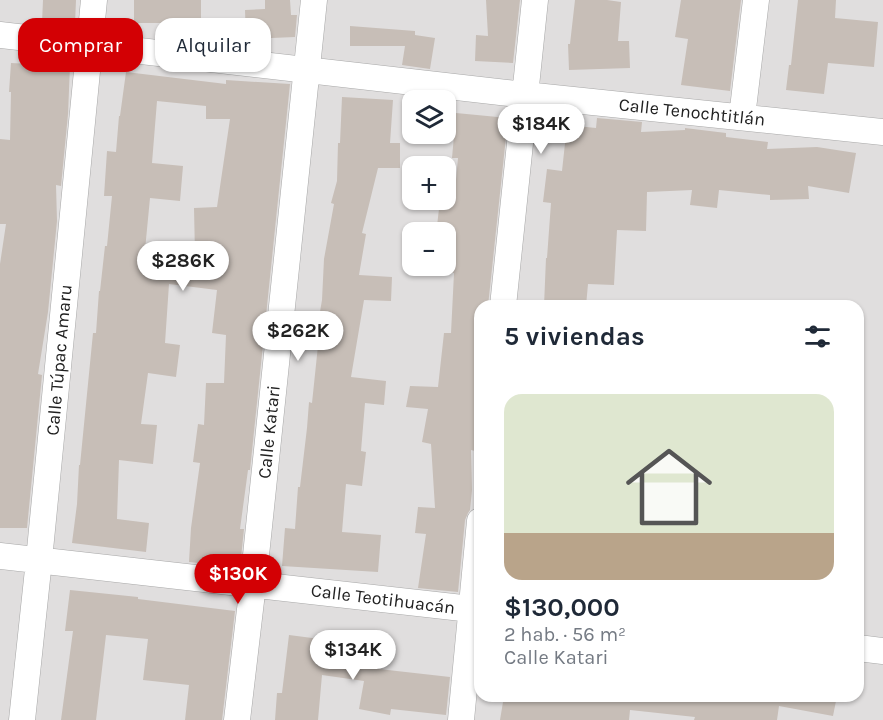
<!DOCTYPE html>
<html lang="es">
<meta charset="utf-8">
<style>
body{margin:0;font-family:Karla,sans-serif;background:#f2f2f3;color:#1f2937;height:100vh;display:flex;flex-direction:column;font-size:22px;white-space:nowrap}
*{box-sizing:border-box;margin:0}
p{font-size:20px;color:#747a83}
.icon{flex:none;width:33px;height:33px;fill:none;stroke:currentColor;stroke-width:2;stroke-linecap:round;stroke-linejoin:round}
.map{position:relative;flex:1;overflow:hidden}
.sheet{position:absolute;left:474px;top:300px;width:390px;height:402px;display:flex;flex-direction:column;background:#fff;border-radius:18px;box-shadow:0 2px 4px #0004}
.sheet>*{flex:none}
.guide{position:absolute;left:18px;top:18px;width:366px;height:54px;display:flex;gap:12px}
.buttons{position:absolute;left:402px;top:90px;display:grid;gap:12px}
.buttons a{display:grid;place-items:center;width:54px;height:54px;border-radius:12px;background:#fff;box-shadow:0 2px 4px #0004;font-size:30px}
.price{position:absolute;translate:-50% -51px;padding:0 14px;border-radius:21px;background:#fff;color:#222;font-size:20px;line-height:39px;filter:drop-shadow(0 2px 3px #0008)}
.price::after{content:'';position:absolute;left:50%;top:36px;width:18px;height:14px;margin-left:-9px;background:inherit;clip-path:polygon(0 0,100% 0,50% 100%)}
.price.active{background:#d30004;color:#fff}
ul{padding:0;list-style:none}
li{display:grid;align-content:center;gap:12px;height:318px;padding:0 30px}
li span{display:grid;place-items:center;height:186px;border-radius:18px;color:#555}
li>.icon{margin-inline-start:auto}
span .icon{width:108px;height:108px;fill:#fffc;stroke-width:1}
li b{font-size:26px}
h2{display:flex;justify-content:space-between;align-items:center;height:72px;padding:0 30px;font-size:26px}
.pill{padding:0 21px;border-radius:18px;background:#fff;box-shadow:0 2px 4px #0004;font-size:21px;line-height:54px}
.pill.active{background:#d30004;color:#fff}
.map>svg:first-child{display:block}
</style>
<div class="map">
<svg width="883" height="720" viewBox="0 0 883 720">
<rect width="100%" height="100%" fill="#f2eee8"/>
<path fill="#e0dede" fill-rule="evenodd" d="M0,0H883V720H0ZM412,100H446V134H412ZM412,166H446V200H412ZM412,232H446V266H412ZM480,306H858V696H480Z"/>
<path fill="#c7beb7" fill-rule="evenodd" d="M43,0H76L75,24L42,23Z
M134,0H201V23H134Z
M265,0H290L291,15H297L295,37L246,39L245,10L265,9Z
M486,0H520L513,63L475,61L476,35L488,36Z
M575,0H607L621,2L618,41H629L630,68L569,70L568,44H570Z
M681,0H741L730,91L681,85L688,39L675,37Z
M798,0H836L835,18L878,22L874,67L828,63L824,94L786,90L789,65H791Z
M350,26L415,31V35L435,38L430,69L402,65L405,46H350Z
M11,63L70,66L68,114L61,186L56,185L57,221L48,312L38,374L42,375L27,528H0V264L6,224H0V139L10,140L11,92H9Z
M126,72L226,84V80L290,84L250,470H248L240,529H244L240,567L189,562L191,528L200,463L193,462L198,424L204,425L206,383H224L226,335L212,333L217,290L169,284L165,343L180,345L176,377L148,373L141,424L157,425L153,464L119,460L117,519L149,523L146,552L72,543L77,504L79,465H80L93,333H96L99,291H100L105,246H107L112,196H104L107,151L116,152L119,116H120ZM157,101L206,106V119H230L217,207L194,208L195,255L145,250L150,198L180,201L183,166L152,163Z
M342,97L393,100L390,143H400V168H378L362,233L366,234L359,275L392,277L391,301L364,300L351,377L386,381L384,405L365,403L361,451L366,452L362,486L346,484L342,532L381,535L378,572L282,566L285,528L295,529L298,487H300L307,428L309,402L312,403L319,336L316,335L322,300L324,259L334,204L331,203L337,181L338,143H340Z
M456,113L508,118L488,306H480V421L475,451L471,450L472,490L470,510L468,513L465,520L458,592L418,588L426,534L415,533L418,507L435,508L431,444L422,442L428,409L406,407L410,386L438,387L444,333H451L454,273L429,269V266H446V232H435L436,226H437L440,200L454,202L458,158H452Z
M597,118L642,122L641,132L685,130V128L726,133V137L768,142L767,149L817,147L856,153L849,193L808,186L809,199L770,200V195L719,190L717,208L690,205L692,190L647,192L646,231L617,230L614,285L588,284L586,306H544L546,258H547L551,203L543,202L547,169L562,171L567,125L596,128Z
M70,590L138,597V599L235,611L222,720H185L189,685L143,680L148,639L106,635L96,720H61L73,631H65Z
M289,635L382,647L379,669L450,677L446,715L391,709L390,715L359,709L364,681L322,675L318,720H275L277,693H282Z
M504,696H837L833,716L779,706L777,720H694L695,717L630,710L629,720H500Z"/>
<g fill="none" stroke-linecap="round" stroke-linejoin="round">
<g stroke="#a8a8a8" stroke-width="27">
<path id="minor" d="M0,35L525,95L883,132
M742,117L756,0
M503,306L535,0
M0,556L480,610
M858,648L883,651
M22,720L39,560L94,0
M237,720L253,584L314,0
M461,720L480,521"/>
</g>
<use href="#minor" stroke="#fff" stroke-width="26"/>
</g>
<g text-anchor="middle" stroke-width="4.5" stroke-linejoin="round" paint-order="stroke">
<g font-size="18" fill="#212121" stroke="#fff">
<text transform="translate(692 112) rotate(6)" y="6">Calle Tenochtitlán</text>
<text transform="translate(59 360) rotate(-85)" y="6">Calle Túpac Amaru</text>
<text transform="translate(269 432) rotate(-84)" y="6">Calle Katari</text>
<text transform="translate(383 599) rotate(7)" y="6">Calle Teotihuacán</text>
</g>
</g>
</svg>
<div class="buttons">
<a><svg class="icon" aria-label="layers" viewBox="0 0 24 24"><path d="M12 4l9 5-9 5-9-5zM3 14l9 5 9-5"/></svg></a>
<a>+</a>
<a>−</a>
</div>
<b class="price" style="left:541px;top:155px">$184K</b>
<b class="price" style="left:183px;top:292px">$286K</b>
<b class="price" style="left:298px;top:362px">$262K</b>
<b class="price active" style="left:238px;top:605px">$130K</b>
<b class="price" style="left:353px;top:681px">$134K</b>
<div class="guide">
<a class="pill active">Comprar</a>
<a class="pill">Alquilar</a>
</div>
<section class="sheet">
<h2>5 viviendas<svg class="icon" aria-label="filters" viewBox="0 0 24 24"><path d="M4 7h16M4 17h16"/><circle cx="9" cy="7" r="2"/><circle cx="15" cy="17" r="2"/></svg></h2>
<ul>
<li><span style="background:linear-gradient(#dfe7d0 75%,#b9a48a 0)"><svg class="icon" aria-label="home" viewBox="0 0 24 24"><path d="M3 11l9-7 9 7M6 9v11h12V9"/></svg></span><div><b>$130,000</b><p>2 hab. · 56 m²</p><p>Calle Katari</p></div></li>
</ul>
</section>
</div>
